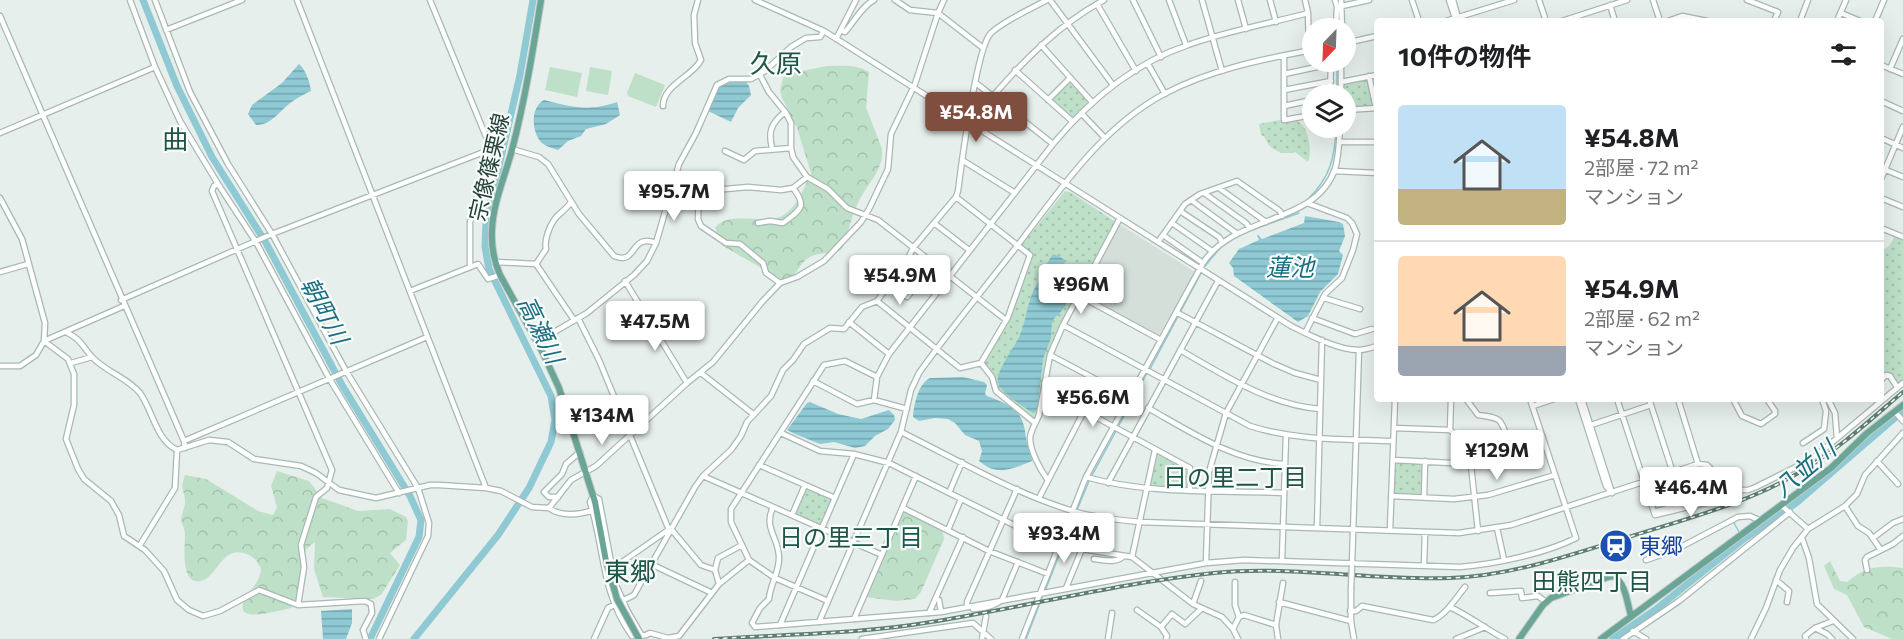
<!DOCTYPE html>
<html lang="ja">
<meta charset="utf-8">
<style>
body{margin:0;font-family:Commissioner,"Noto Sans JP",sans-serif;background:#f2f2f2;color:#202124;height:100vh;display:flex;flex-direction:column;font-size:22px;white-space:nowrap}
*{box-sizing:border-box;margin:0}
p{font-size:20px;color:#757577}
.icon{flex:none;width:33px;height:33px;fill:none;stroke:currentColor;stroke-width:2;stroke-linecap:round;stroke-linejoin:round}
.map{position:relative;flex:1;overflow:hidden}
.sheet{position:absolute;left:1374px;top:18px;width:510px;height:384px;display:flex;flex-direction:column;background:#fff;border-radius:6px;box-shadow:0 6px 24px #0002}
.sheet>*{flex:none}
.needle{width:39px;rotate:203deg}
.fabs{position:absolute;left:1302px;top:18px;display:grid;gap:12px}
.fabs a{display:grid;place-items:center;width:54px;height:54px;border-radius:50%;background:#fff;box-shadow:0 6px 24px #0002;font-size:30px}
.price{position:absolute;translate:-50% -51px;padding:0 14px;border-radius:6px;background:#fff;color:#222;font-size:20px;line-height:39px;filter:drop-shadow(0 2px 3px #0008)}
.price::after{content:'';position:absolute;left:50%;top:36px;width:18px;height:14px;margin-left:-9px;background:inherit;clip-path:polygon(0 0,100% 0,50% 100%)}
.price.current{background:#7f4e3f;color:#fff}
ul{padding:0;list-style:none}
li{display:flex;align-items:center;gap:18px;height:150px;padding:0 24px}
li+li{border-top:2px solid #e0e0e0}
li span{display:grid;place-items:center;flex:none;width:168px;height:120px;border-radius:6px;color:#555}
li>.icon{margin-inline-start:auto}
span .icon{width:72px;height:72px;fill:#fffc;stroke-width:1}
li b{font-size:26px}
h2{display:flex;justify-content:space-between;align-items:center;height:72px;padding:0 24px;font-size:26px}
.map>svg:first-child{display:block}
</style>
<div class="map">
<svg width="1903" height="639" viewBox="0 0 1903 639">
<defs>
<pattern id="forest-crowns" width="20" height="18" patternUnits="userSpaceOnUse" patternTransform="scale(1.5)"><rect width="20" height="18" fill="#bfe0c8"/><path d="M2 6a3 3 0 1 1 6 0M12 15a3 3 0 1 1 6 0" fill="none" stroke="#a4c1ad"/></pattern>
<pattern id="park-dots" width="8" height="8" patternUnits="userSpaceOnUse" patternTransform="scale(1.5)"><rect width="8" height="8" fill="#bfe0c8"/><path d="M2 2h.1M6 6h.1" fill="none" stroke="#a4c1ad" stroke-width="1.8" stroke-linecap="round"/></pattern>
<pattern id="water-rules" width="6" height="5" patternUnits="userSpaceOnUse" patternTransform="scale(1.5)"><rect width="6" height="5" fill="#8ec9d4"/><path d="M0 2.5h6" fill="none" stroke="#74a5ad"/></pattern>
</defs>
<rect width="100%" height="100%" fill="#e6efeb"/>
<path fill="#d4dfda" d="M1119,224L1195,272L1158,336L1082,295Z"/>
<path fill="#bfe0c8" d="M550,67L582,73L577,97L545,90Z
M590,67L612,71L608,95L586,91Z
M635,73L665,85L656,107L628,96L627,93Z"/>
<path fill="url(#forest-crowns)" d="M827,66C842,66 856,64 869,72L866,107L882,149C884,170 867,184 859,201C852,215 848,232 843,247L840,251C808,256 809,252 791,280L784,281L723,246L715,228C727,210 765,225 782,216C797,208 804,188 811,173L797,128L782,98L780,90L783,78L787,74Z
M277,471L309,481L322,498L358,511L390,509L406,517L408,521L406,540L390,553L400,565L381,595L373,599L323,597L314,569L315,542C298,553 305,561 305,577C304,588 299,600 291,608C276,611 226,627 248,594C254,586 260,580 261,569C258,562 255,558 249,555C219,541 217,586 195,581C181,577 185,545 185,534C185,529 182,525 181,520C181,514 185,508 185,502C185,489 179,491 185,475L206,479L258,511L273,515L277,507L271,486Z
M905,511L942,529L944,539L921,592L915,599L896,601L866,597L903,512Z
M1830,561L1840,581L1847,582C1866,566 1879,565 1903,568V639H1892L1864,627L1847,595L1834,589L1824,566Z"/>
<path fill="url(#park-dots)" d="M1367,78L1369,79L1373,106L1346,109V94H1343L1344,84Z
M1069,82L1088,101V104L1072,119L1051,100Z
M1280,120L1283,122C1286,122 1290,120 1293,120C1308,121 1313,150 1308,162L1295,152C1281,156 1269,150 1264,136L1261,135L1259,124Z
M1065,191L1070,192L1116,222L1064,318L1048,355L1038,415L1036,418H1033L997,390L993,376L983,361L1007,322L1032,255L1021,246Z
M1895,236L1903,239V379L1898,384L1888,372L1881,378V251L1889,246Z
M1158,453L1187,468L1188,486L1186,488L1150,485Z
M1395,462L1421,463L1424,465L1421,496L1393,493Z
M807,488L831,499L822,525L819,526L794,513Z"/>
<path fill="url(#water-rules)" d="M299,64C306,70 310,83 311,91C305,94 298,97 293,101C281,109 271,126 256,125L248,114L252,105L282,83Z
M729,81L746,82L749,86L751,95L738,108L731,122L708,111C713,98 715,86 729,81Z
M544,100C572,107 588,112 617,102L620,115L606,124L586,129L581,136L568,141L558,150C552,148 544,146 540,141C531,128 531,107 544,100Z
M1305,216L1339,222L1343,224L1345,236L1339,251L1343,255L1338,274L1320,292L1308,316L1298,322L1234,276L1233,268L1229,263L1239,249L1259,240L1257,234L1262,239L1304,223Z
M1053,254L1061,257L1065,261L1059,281L1042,271Z
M1043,278L1066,289C1069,308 1064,307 1052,321L1051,338L1043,359L1037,411L1033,413C1025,408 1000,392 998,383C995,372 1014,348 1019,337C1028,320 1027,290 1043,278Z
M963,377L984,382L987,385L985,394L987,396C1013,406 1023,410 1026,438C1027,446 1032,454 1032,461C1012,469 998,477 979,461L982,451L979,441L965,435L955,423L948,419L935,418L919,421L913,417C914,404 918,384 930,378Z
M810,402L838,414L861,419L889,410L894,415L895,420L888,429L875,436L865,446L855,448L834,442L820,444L795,434L787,430L807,403Z
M352,609V623L346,639H323L321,611Z"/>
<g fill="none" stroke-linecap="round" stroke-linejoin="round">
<path stroke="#8ec9d4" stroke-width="1.5" d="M1339,28V13
M1337,94V62
M1308,199C1330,178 1335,157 1336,128
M1249,231L1299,213
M1205,266L1221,247
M1150,369L1200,275
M1118,427L1147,373
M1077,510L1089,481L1116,431
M1734,523L1739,532
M1065,540L1075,514
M1045,591L1063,545
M1026,639L1043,595"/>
<path stroke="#8ec9d4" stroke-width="7" d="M143,0L177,86L212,157L266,243L342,385L410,496L421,520L419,537L370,639
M414,639L498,535L529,488L551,442L555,420L551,396L489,269L485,247L486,222L520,75L533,0
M1613,639L1655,610L1745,538L1796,503L1903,411"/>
<g stroke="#a8b8b2" stroke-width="7">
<path id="minor" d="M130,0L155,67L180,121L218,184L256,242L329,378L399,493
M155,0L190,92L228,164L272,234L346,371L418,488L429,523L428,536L379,639
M297,0L486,488
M430,0L489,144L487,161L470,222V266
M755,0L824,31L1291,326C1309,335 1338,350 1358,350C1365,350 1371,348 1377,346
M895,0L910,10L938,13L983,48
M1050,0L1113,85
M1133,0L1161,57
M1169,0L1186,45
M1202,0L1222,71
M1238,0L1246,29
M1270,0L1276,22
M1305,0L1308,13L1309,50
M1335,0L1337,6L1336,28
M1341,0L1342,28
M1412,0L1419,21
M1449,0L1456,21
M1453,0L1458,18
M1539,0L1546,21
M1653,0L1660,21
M1747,0L1778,12L1774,21
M1097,4L1136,71
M1610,5L1615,21
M1342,6L1369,0
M1841,13L1860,21
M0,16L184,441L185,448
M1446,21L1514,0
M1562,21L1627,0
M1668,21L1682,16L1707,21
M1800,21L1808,0
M1837,21L1846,0
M1875,21L1884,0
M166,30L242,0
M841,30L845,32C854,22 862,6 874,0
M836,39L856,0
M1346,43L1377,36
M1041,45L1092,102
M1284,57V120L1312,115
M1148,64L1165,94
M1881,65L1903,74
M1890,69L1903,39
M1015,70L1072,121
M1284,74L1331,64
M760,75L769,92L786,113L791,123V148L793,157L807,177L828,189L847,208L878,220L1006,320
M1369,76L1376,108
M1341,82L1377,75
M976,83L1053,144
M1284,90L1331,81
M1330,94L1331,64
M1341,94V62
M993,96C1025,59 1060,24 1104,0
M1048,100L1070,78
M1881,101L1903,111
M663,106C663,85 692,77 701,60L695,43L694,15L698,0
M1284,106L1312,100
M1346,110L1377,108
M1081,113L1105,138
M0,133L155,67
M1881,138L1903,148
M1339,142H1377
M772,148C768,132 771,123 785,112
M512,149L539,157L548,164L579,214L614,256C638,266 629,233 656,243
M725,151L744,160L755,151L791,148
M962,160L1015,193
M1881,168L1903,177
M1334,171L1377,173
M1881,179L1903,127
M218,184L214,186L212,191L332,470L327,488L316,497L301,545L304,567L298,605
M1219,188L1266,222
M699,191L698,219L701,226L726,243L740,244L763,263L766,273L780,283
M1204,193L1246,223L1249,227
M669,194L748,187L781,190L793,188L807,177
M956,197L1030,255L1008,317L981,363
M0,198L22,239L45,323L44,341L36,355L20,366H0
M1881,198L1903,207
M1191,200L1236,233
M1180,211L1219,237L1222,242
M758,223L770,221L783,223C800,210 808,207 793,188
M934,223L969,250
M1172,223L1212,251
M1881,228L1903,237
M1163,235L1203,263
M1158,242L1185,204L1200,194L1237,181L1280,211L1282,216
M496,262L536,264L574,320
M536,264L546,249C544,241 549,227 554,220C559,213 566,210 571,202
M0,272L28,264
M625,281L687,383
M890,284L907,297L934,263
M410,291L478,264L488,279L500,275
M1078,295L1161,340
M1324,298L1360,309
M121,300L272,234L489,150
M877,301L960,368L981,363
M1176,312L1274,364L1295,373L1321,380
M578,318L599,360L669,530
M1312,318L1355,334L1372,329
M849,322L889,354
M1063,325L1250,426C1297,441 1345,439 1393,441
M66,332C83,341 81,345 92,357C106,372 128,378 140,393C153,411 156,440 177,450L209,440L228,442L254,459L301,466L316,473L339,490L376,498L430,485H439L486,488L501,491L532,507L549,508C561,517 580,515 593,510
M1305,333L1325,294L1342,278L1353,250L1357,234L1352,223L1347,218L1307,203
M44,341L68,359L74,374V405L66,439L78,469L84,479L111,501L119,515L124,536L145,550L164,571L177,600L189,610L203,616L220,611L259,590L298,605L365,601L371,604L372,613L363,630L366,639
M44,341L124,306
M537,342L587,313L634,275L647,261L656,243L679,164L696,133L717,85L729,79H751L765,71L791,47L806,38L820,37L824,31
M1180,350C1224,375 1269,405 1320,409
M1050,355L1129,397
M71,363L92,357
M981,363L992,377L996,391L1035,423
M701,373L753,414
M1881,380L1886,375L1890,376L1897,387
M813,381L857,404L874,400L907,409
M1044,389L1190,468V489
M1466,399L1478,415C1499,418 1501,417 1507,438
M1578,399L1606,486L1612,493
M1582,399L1612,493
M1617,399L1655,515L1713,501H1726
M1649,399L1673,473
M1678,399L1698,464
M1733,399L1742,416L1761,424L1775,414V411L1767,399
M1828,399L1835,413L1837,438
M874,400L877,377L889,354L1053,144C1089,101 1134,63 1188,45C1227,31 1268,24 1308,13
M1533,406L1554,399
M1148,408C1191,432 1235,462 1285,464
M1895,412L1903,421
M1591,425L1651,405
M1394,428L1450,430L1467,446L1470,456L1478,531
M1450,430L1451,399
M901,432C958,460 1015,494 1076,512C1097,518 1119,520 1140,522L1459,533L1511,525L1698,464L1707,465L1725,483L1737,490H1748L1756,487L1798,466L1817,455L1903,383
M781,433L820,451L854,454L889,463L1030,533L1082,549L1132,557L1193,604L1222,617L1233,629L1238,639
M184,441L427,337
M1803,443L1824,429L1826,411L1822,399
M1393,460L1471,464
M1877,461L1898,484
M759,465L835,498
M703,476L882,555
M1086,477C1150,495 1219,490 1284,493
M1047,479C1040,469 1030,451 1030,438C1031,429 1036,423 1039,415L1050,355L1063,325L1120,218
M1108,483L1218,281
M949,493L962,462
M1391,496L1454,499L1488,495L1555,475
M558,497H549L544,492L562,474L566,464L580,452
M1424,497L1425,461
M1039,498L1084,411
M1781,505L1808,529
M1845,506L1858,526L1869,533L1881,550
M773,507C763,529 779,537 779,558C779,573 770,585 769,599L760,608L752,623L755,627L941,612L1206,563L1244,560L1460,567C1495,564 1544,554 1576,538L1530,399
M549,508L571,480L596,466L687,383L713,362L762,302L780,283L797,277L824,261L861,222L869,209L888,169L891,134L915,84L938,13L944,0
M903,508L989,551L1048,574
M1654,512L1720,493L1729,487
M792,515L805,485
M1317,528L1322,340
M1497,528L1504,560
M671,529L701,565L715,570L719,584
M948,530L961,499
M1390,530L1395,399
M1802,538L1809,558L1817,604L1853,639
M1873,538L1893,523L1903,519
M140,545L175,488L177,450
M1132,557L1155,450
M1094,559C1104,560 1115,564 1124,556
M1646,560L1675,550L1738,517L1750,516L1761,521
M1282,561L1286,435
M1206,563L1209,472L1226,413L1277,319
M1352,564L1359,350
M653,565L712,593
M1424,565L1425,532
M612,569L671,528
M715,570L718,558L742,545
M1867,570L1865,560L1867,557L1893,544L1903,536
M1776,580L1789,591L1787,602
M1066,588L1082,549
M1351,589V621L1354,639
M1490,593L1521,591L1522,598L1538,596L1546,602
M939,600L941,612
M828,601L775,578L749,560L731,522V509L824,365L845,361L877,377
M1279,602L1351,621
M1193,604L1201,581
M967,607V602L1017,489
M1450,607C1469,616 1486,629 1505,639
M973,609C983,608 993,607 1002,600L1018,562
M1137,610L1161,627L1167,636L1166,639
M1350,611H1356L1362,606L1433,620C1445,616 1457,597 1465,587
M929,613L963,537
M1239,617L1244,615L1276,625
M854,619L916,476
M819,622L901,432L911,390L919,373C949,331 982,291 1014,250C1058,193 1099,129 1164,94C1209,70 1263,59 1312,50
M780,625L854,454
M1161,627L1172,614L1185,624L1201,609
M1815,628L1827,634L1832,639
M1233,629L1239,617L1235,605V582
M1633,631L1646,639
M642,636L627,610L615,583L599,499L593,496L590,502C605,550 601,593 632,636L646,635L650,633L668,638L679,636L719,584L749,560
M594,639L608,608L634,595L695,487L703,476L731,450L741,436L747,422L771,396L783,370L793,360L804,344L830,328L844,329L862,307L877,301L907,261L913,248L956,197L958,191C961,167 977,45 991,33C1002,22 1032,8 1047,0
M862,639L973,623L991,639
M982,639L986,616
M1022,639L1086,477L1203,263C1236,213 1315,226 1335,169C1339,156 1339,141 1340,128
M1108,639L1112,613
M1278,639L1276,625L1283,583
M1456,639L1485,627
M1623,639L1679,601L1790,512
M1751,639L1766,608L1780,570L1793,548L1808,529L1845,506L1857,494L1865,475L1903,433
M1806,639L1805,636L1815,628L1833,621"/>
</g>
<g stroke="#c2cac8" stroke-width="8">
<path id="major" d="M541,0C533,50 525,100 512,150C505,176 493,203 492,230C491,246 494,261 500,275L542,351L559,388L595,502L606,561
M1519,639L1543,605L1551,598L1608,577L1613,576C1626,583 1627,603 1631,616
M1601,639L1831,468L1866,434L1903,405"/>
</g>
<use href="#minor" stroke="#fff" stroke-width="4.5"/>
<use href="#major" stroke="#6aa596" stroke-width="6"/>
<g stroke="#5f7d75" stroke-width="4">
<path id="rail" d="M714,639C786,634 860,634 931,622C1025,607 1119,583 1214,573C1293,565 1371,581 1450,578C1513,576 1572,554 1632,536C1689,518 1748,503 1800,472C1838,450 1870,420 1903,392"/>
</g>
<use href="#rail" stroke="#f7fbf9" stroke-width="1.5" stroke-dasharray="4.5" stroke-linecap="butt"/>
<g stroke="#a8b8b2" stroke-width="7" stroke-linecap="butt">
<path id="minor-bridge" d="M1351,589L1352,565"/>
</g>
<g stroke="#c2cac8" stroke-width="8" stroke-linecap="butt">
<path id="major-bridge" d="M606,561L617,599L639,639"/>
</g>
<use href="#minor-bridge" stroke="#fff" stroke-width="4.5"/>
<use href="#major-bridge" stroke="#6aa596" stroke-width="6"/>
</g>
<defs>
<g id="station-disc" transform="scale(1.725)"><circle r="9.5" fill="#1a4fb4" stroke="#f7fbf9"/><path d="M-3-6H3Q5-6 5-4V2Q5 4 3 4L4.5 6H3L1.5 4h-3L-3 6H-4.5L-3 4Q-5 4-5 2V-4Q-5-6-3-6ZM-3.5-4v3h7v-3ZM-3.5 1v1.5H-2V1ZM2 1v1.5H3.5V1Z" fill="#fff"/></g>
</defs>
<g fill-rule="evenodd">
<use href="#station-disc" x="1616" y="546"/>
</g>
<g text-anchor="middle" stroke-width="4.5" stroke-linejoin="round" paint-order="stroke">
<g font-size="22" fill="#24423a" stroke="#f7fbf9">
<text transform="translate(489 167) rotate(-77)" y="8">宗像篠栗線</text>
</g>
<g font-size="22" fill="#164399" stroke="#f7fbf9" text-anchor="start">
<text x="1639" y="554">東郷</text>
</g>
<g font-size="24" font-style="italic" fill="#1c6f80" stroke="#f7fbf9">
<text x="1290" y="276">蓮池</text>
<text transform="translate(324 311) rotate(62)" y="8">朝町川</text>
<text transform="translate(540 330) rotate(64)" y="8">高瀬川</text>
<text transform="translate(1805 469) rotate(-40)" y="8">八並川</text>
</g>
<g font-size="24" fill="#1f5548" stroke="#f7fbf9">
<text x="1235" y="486">日の里二丁目</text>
<text x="851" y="546">日の里三丁目</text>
<text x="1592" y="590">田熊四丁目</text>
</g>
<g font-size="26" fill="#1f5548" stroke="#f7fbf9">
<text x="776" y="73">久原</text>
<text x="175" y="149">曲</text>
<text x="630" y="581">東郷</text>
</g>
</g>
</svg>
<div class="fabs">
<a><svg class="needle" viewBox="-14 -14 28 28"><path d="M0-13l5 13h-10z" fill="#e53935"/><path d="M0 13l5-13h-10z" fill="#757577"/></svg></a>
<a><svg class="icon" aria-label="layers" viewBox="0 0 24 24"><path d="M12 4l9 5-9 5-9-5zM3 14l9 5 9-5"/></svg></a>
</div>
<b class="price current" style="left:976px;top:143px">¥54.8M</b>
<b class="price" style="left:674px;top:222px">¥95.7M</b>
<b class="price" style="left:900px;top:306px">¥54.9M</b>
<b class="price" style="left:1081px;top:315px">¥96M</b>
<b class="price" style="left:655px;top:352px">¥47.5M</b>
<b class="price" style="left:1093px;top:428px">¥56.6M</b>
<b class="price" style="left:602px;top:446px">¥134M</b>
<b class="price" style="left:1497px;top:481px">¥129M</b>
<b class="price" style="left:1691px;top:518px">¥46.4M</b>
<b class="price" style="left:1064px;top:564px">¥93.4M</b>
<section class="sheet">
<h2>10件の物件<svg class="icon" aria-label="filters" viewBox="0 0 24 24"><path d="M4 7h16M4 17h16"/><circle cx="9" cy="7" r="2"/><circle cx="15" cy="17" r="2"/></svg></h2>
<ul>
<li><span style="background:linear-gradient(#bfe0f5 70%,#c2b280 0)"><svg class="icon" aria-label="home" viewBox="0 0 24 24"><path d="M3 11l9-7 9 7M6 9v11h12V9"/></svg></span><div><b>¥54.8M</b><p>2部屋 · 72 m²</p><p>マンション</p></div></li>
<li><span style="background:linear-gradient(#ffd9b3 75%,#9aa5b1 0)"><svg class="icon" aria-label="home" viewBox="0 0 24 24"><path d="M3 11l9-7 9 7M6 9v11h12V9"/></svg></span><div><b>¥54.9M</b><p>2部屋 · 62 m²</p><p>マンション</p></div></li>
</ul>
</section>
</div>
